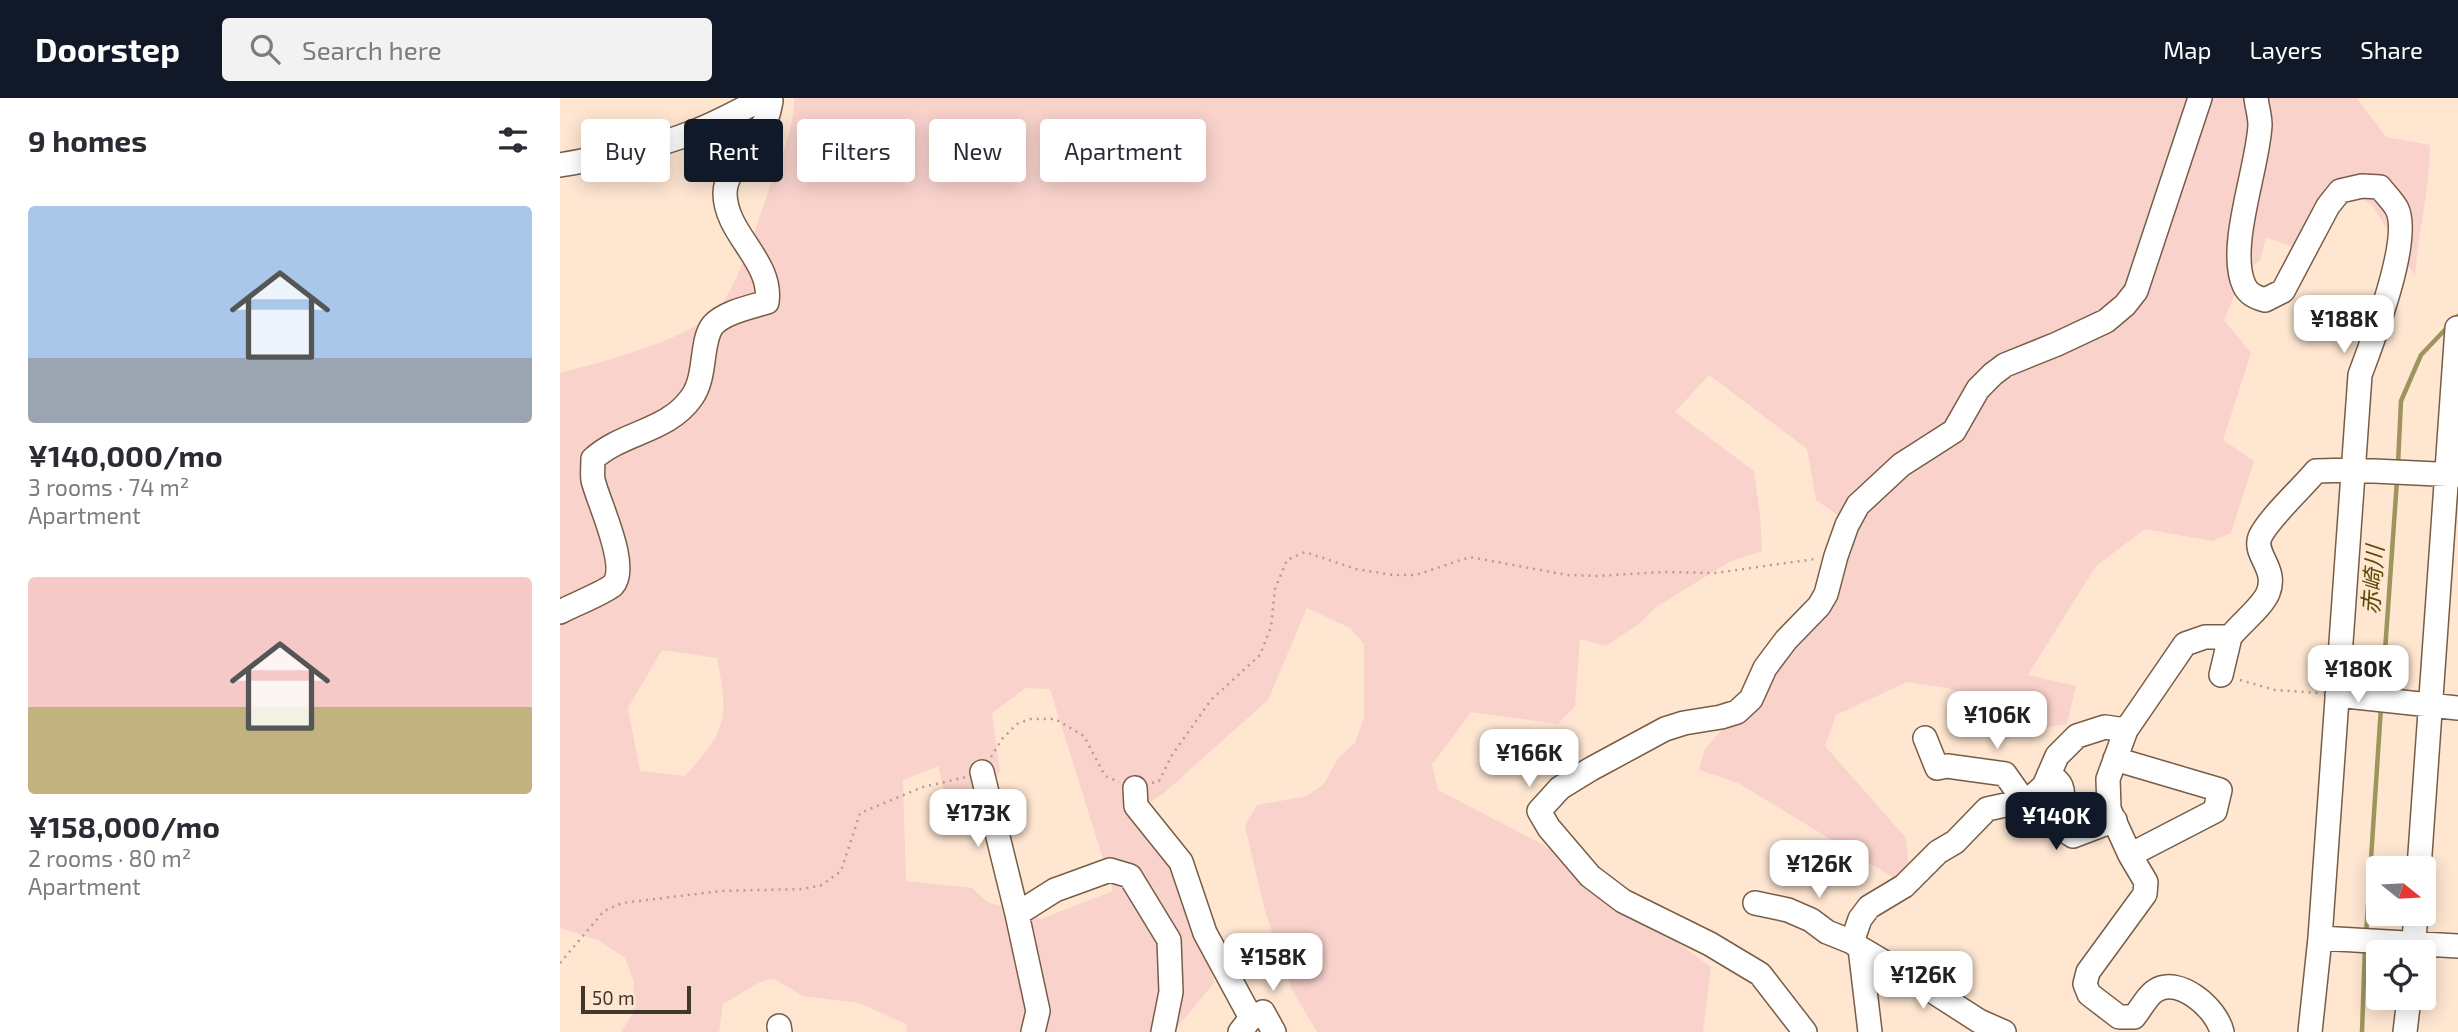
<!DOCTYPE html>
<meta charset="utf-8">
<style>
body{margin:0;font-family:"Exo 2","Noto Sans JP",sans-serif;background:#f2f2f3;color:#2b2b33;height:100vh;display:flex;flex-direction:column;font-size:26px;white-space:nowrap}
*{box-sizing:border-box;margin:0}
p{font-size:23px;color:#7c7c81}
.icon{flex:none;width:38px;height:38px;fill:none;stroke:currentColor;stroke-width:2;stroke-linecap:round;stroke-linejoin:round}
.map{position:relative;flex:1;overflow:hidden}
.side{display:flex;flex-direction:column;background:#fff;width:560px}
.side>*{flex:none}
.hud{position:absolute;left:21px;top:21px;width:665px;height:63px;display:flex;gap:14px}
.needle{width:46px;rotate:108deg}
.buttons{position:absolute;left:1806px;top:758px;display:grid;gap:14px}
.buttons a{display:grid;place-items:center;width:70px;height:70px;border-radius:7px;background:#fff;box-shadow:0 4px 18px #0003;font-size:35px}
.scale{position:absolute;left:21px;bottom:18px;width:110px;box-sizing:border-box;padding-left:7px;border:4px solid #42372c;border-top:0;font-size:19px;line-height:24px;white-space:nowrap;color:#42372c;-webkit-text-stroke:5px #fee6d1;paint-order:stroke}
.price{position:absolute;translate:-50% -60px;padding:0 16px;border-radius:14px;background:#fff;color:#222;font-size:23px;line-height:46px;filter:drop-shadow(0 2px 4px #0008)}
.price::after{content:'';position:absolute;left:50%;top:42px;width:21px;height:16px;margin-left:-10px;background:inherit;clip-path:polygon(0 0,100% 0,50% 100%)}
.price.on{background:#111827;color:#fff}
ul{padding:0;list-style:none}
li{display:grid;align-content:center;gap:14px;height:371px;padding:0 28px}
li span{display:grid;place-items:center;height:217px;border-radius:7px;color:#555}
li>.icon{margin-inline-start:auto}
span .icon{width:126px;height:126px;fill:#fffc;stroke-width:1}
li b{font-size:30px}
h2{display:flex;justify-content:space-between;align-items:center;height:84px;padding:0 28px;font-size:30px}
.tag{padding:0 24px;border-radius:7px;background:#fff;box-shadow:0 4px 18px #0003;font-size:24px;line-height:63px}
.tag.on{background:#111827;color:#fff}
header{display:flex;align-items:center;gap:42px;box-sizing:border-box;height:98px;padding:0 35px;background:#111827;color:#fff}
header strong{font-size:33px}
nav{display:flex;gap:38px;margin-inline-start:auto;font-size:24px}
.search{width:490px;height:63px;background:#f2f2f3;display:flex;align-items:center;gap:18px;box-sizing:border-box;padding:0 24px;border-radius:7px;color:#7c7c81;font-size:26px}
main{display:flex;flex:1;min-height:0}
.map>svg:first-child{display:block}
</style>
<header>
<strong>Doorstep</strong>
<div class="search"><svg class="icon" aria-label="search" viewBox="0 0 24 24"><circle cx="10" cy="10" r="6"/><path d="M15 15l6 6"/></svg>Search here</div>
<nav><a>Map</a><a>Layers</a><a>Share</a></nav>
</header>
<main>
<section class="side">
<h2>9 homes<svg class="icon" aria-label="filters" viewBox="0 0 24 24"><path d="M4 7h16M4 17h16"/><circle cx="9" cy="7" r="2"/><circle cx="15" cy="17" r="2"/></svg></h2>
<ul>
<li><span style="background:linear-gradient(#a9c7e8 70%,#9aa5b1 0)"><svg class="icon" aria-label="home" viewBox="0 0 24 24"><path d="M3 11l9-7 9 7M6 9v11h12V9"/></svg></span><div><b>¥140,000/mo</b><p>3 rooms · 74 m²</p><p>Apartment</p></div></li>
<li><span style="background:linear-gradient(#f6c9c9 60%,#c2b280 0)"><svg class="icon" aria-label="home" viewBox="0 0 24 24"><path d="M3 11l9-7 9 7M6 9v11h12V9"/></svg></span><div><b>¥158,000/mo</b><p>2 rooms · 80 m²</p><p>Apartment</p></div></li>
</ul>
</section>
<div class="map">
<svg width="1898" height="934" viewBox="0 0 1898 934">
<rect width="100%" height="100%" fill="#fee6d1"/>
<path fill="#f9d2cc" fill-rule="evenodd" d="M234,0H1797L1826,39L1870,47C1870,91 1858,134 1855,178L1813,108L1779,86L1733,149L1706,139L1700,163L1685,172L1664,222L1691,255L1663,342L1694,363L1671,435L1652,443L1585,431L1536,468L1468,577L1516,588L1507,626L1484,630L1387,590L1347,584L1276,617L1265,648L1346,740L1349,770L1334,780L1178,685L1139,672L1145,651L1270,506L1279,418L1256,402L1247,351L1149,277L1115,314L1194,373L1200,417L1202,453L1171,463L1096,509L1079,526L1046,548L1020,541L1015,608L998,626L911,614L872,667L878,692L982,746L1151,869L1143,934H757L732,892L705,813L685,728L697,707L747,698L764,686L778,660L795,645L804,620V546L790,530L747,510L708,602L604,695L587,706L655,884L613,934H347L346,926L299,905L243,898L214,881L200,884L163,906L159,934H61L73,915L74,884L65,860L38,842L0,830V275C39,265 132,241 158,211C178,187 197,127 207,97C218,66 235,33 234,0ZM102,552L157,560C169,620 167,632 125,678L80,673L68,610ZM466,590L490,591L553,793L481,821L427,804L412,790L346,783L343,682L378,668L396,739L440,673L432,615Z"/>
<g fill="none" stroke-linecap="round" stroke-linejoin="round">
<path stroke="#9e945d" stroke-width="4.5" d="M1838,366L1841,303L1861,257L1898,218
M1822,596L1837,382
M1806,837L1821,609
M1802,934L1805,850"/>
<g stroke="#775d46" stroke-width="26">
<path id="minor" d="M1696,0C1697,9 1700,18 1700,27C1698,70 1667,149 1684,187C1688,196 1695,199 1705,202L1723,193L1768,108L1780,93L1802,88L1820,89C1825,96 1833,103 1837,111C1852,142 1812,244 1800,277L1760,840L1750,934
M0,67C46,59 92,51 136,33C159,24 182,11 204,0L211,3C210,8 209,14 207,19C198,41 165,71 165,95C165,136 213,163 207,204C191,209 165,214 153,227C140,243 147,278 132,299C108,334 62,334 33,361C33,368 32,376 33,382C38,404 70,468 53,487C46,494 11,508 0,514
M1661,577L1670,539
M1777,597L1898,610
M1365,640L1377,670L1387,668L1445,676L1464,703
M1555,661L1660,692L1655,713L1570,757
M422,674L457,816L478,913L473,934
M1489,676C1493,679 1499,683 1501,688C1508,705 1489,726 1513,738L1555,722
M575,690L576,708L621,764L645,835L691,920
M1859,770L1897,230
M1195,805L1228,812L1251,822L1267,834L1292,844L1300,850
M457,816L495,792L550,772L570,778L609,842L611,894L603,934
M1760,840L1898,848
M1292,844L1300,821L1309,809L1344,788L1378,754L1395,744L1427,711L1464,703L1474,697L1484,688L1497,658L1517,638L1545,629L1566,632
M1853,854L1856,816
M219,928L220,934
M680,934L691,920L703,914L714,934
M1245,934L1200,876L1150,846L1063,803L1030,778L989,730L979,713L1000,690L1031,671L1105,631L1124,625L1161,619L1177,614L1191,601L1205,570L1226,542L1259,508L1266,496L1276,458L1287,427L1298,407L1341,367L1394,333L1418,291L1433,276L1445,267L1497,246L1546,223L1565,207L1576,193L1640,0
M1310,934L1300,850L1366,889L1419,923L1444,934
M1662,934C1657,911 1619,877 1595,893C1587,898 1580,912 1574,919H1559L1529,896L1525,886L1528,874L1585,796L1586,784L1570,757L1549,711L1548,681L1566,632L1625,546L1645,539H1670C1681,525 1702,509 1708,495C1718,470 1693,457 1700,439C1708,421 1742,390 1756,373L1793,372L1898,377
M1845,934L1849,900"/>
</g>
<path stroke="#b29f8e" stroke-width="2.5" stroke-dasharray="2 5" stroke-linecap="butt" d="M1680,582L1715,592L1759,595
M431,659L442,641L457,626L470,621H495L524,638L545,678L559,684
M592,685L599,683L612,657L651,602L700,557L711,529L715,491L727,462L745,454L796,471L833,477H856L910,459L1007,477L1037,478L1103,474L1155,475L1255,461
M0,865L44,813L62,805L161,793L243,791L262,787L281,773L300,715L363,689L406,679"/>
<use href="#minor" stroke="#fff" stroke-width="23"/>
</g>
<g text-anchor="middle" stroke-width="5" stroke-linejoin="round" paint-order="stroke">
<g font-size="23" font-style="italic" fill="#584d07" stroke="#fee6d1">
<text transform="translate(1813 482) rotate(-86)" y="8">赤崎川</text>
</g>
</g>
</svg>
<div class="buttons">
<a><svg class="needle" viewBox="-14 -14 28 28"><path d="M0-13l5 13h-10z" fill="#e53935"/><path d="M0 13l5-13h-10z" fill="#7c7c81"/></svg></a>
<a><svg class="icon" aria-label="locate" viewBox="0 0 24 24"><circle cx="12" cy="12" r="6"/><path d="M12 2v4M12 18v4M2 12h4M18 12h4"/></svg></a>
</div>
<div class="scale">50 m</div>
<b class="price" style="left:1784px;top:257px">¥188K</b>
<b class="price" style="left:1798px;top:607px">¥180K</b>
<b class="price" style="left:1437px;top:653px">¥106K</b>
<b class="price" style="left:969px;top:691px">¥166K</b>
<b class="price" style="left:418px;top:751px">¥173K</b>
<b class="price on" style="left:1496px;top:754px">¥140K</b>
<b class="price" style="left:1259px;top:802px">¥126K</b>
<b class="price" style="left:713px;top:895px">¥158K</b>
<b class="price" style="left:1363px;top:913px">¥126K</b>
<div class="hud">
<a class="tag">Buy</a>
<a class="tag on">Rent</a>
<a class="tag">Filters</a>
<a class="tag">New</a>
<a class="tag">Apartment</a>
</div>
</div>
</main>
